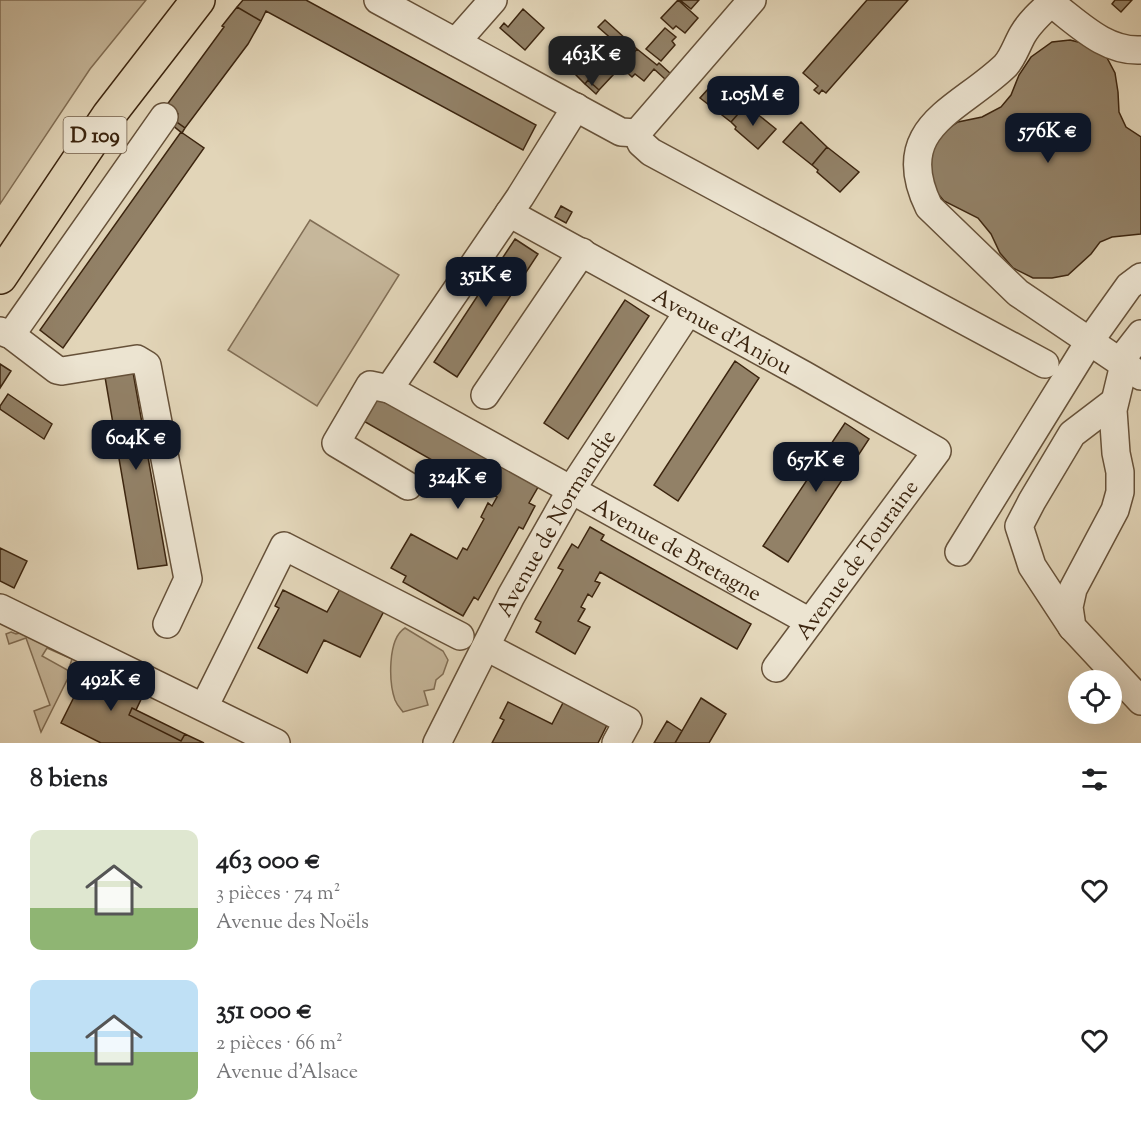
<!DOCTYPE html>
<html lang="fr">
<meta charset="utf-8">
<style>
body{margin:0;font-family:"Sorts Mill Goudy",serif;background:#f6f6f6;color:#202124;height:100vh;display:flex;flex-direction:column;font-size:22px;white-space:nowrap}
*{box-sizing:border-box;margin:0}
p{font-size:20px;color:#757577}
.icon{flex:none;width:33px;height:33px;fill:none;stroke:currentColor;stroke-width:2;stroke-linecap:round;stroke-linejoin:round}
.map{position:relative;height:743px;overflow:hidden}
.side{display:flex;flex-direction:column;background:#fff;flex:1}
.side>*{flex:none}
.buttons{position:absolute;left:1068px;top:670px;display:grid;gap:12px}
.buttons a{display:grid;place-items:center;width:54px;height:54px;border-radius:50%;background:#fff;box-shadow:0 6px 24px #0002;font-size:30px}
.price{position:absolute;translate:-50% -51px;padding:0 14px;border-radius:12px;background:#111827;color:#fff;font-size:20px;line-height:39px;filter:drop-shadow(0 2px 3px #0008)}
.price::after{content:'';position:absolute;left:50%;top:36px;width:18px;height:14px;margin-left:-9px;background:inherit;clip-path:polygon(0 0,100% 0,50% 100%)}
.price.selected{background:#222;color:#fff}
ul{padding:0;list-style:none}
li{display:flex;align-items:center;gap:18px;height:150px;padding:0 30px}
li span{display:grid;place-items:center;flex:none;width:168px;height:120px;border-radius:12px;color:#555}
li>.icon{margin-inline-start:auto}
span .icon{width:72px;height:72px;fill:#fffc;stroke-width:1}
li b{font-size:26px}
h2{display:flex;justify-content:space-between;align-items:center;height:72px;padding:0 30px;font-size:26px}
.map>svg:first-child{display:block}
</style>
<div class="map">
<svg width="1141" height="743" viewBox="0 0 1141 743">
<rect width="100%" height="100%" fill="#e2d5b8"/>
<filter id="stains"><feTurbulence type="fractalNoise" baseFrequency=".00333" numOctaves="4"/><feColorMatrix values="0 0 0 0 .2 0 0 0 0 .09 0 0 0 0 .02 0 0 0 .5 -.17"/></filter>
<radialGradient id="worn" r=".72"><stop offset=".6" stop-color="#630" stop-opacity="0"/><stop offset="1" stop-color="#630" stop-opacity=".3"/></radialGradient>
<path fill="#c6b79b" stroke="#816e55" stroke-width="1.5" d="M0,0H146L90,69L0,204Z
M310,220L399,275L317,406L228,350Z
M405,628L443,651L448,660L443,674L436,680L434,689L424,691L428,705L403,712C400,708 397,705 395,700C389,683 387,639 405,628Z
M11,632L16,634L24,632L87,664L84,670L70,665L72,659L47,648L42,656L71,672L41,732L34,711L50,705L26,638L9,644L6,634Z"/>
<path fill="#928167" stroke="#3c250f" stroke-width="1.5" d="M243,0H306L536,125L523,150L266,11L261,21L237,7Z
M678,0L698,18L685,33L676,26L673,29L661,18Z
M680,0H699L691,9Z
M867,0H908L826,93L822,90L819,94L814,90L818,86L803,73Z
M1115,0H1132L1121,12L1112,4Z
M237,7L261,21L248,44L185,128L174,120L178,114L166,106L224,27L222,26Z
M523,9L544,28L525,50L500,28L504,23L508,27Z
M605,20L637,49L631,56L598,27Z
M665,28L676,37L672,41L675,45L661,61L646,49Z
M1070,40L1094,46L1106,56L1115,73L1118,92L1119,112L1126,127L1141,137V234L1112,237L1100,242L1091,254L1068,275L1052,278H1033L1013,268L1000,253L991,234L978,218L944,201L934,189L929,154L940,134L958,122L982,117L1001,107L1011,95L1019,75L1031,57L1052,42Z
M637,49L657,65L659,63L671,74L666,80L654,69L644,81L635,74L632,77L621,67Z
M591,56L613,75L599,90L588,80L585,84L575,74Z
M718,78L746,105L731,122L700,98Z
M588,80L599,90L596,94L585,84Z
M746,105L776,129L758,149L735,129L736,127L731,122Z
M174,120L185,128L182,133L171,124Z
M801,122L827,147L812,165L783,142Z
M181,132L204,148L63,348L40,330Z
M827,147L859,172L840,192L817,172L818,170L812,165Z
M561,206L572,212L566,223L555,217Z
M515,239L538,254L457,377L434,362Z
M625,300L649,316L568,439L544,423Z
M735,361L759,378L678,501L654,485Z
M0,364L11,371L0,388Z
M133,372L167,565L138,569L105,377Z
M8,394L52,424L44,439L0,409V406Z
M374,395L541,482L529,503L535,506L523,529L519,527L478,600L474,597L463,616L403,582L406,576L391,568L411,534L457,559L463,548L467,550L484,519L481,517L488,503L492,506L497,497L360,419Z
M845,423L869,439L788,562L763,546Z
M590,527L604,535L601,540L751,624L737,649L600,572L595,581L600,583L592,597L588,594L581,607L585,609L578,621L590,627L575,654L536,632L541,622L535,619L563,570L558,568L572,544L578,548Z
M0,548L27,561L14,588L0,581Z
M340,589L384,611L360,657L324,640L307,673L258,648L279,608L275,606L283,590L327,612Z
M87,664L144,693L136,710L132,708L129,715L181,741L185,734L204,743H101L61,723L78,689L75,688Z
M701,698L726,714L709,743H675Z
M565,699L609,721L598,743H492L504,720L500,718L508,702L552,724Z
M132,708L185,734L181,741L129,715Z
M667,721L682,731L675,743H654Z"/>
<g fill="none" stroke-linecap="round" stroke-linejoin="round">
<g stroke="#665139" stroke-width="30">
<g id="minor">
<path d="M378,0L621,132L637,133L752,0"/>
<path d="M456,42L493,0"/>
<path d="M1141,50C1105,52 1078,23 1051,3C1040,13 1030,22 1023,34C1017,44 1013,58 1005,66C958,111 890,127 929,207L1018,293L1141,376"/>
<path d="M637,133L641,143L651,152L1045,364"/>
<path id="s1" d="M509,213L804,375L937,451L776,668"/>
<path d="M0,331L11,335L57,370L62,371L137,359L147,365L188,579L167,624"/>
<path d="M1141,334L1127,352L1113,410L1116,453L1120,472V492L1115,510L1073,589L1069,607L1072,627L1141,701"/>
<path d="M11,335L164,117"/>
<path id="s2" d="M389,389L810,622"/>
<path d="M485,395L582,252"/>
<path d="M408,486L336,443L370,385L389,389L520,197L576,107"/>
<path d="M959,552L1089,342L1129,286L1141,277"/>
<path d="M0,608L276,743"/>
<path d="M1072,627L1032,566L1019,526L1032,501L1072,434L1114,402"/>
<path d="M498,653L628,721L616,743"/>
<path d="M204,707L284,546L460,636"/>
<path id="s3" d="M437,743L511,596L571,490L688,312"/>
</g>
</g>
<g stroke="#3c250f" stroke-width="36">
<path id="major" d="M0,277L109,115L198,0"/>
</g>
<use href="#minor" stroke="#ece4d1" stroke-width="27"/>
<use href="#major" stroke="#e2d5b8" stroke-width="33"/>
</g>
<g text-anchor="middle" stroke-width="6" stroke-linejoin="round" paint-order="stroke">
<rect fill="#ece4d1" stroke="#715e49" stroke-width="1.5" x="63.5" y="117" width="63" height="36" rx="4.5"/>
<g font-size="21" font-weight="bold" fill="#3c250f">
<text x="95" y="142">D 109</text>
</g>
<g font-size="22" fill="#3c250f" stroke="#ece4d1">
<text dy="8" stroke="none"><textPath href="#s1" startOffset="244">Avenue d'Anjou</textPath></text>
<text dy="8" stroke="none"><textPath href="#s3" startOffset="250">Avenue de Normandie</textPath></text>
<text dy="8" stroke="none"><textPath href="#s2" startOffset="330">Avenue de Bretagne</textPath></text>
<text transform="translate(856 559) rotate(-54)" y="8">Avenue de Touraine</text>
</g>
</g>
<rect width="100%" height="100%" filter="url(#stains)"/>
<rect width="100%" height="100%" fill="url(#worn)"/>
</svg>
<div class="buttons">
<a><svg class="icon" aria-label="locate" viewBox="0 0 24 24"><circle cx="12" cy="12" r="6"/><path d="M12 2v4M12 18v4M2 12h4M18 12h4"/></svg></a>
</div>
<b class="price selected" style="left:592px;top:87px">463K €</b>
<b class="price" style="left:753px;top:127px">1.05M €</b>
<b class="price" style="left:1048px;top:164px">576K €</b>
<b class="price" style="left:486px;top:308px">351K €</b>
<b class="price" style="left:136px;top:471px">604K €</b>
<b class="price" style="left:816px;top:493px">657K €</b>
<b class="price" style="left:458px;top:510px">324K €</b>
<b class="price" style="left:111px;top:712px">492K €</b>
</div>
<section class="side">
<h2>8 biens<svg class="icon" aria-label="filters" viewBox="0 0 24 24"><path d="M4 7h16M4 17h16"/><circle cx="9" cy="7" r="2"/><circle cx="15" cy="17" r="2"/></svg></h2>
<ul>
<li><span style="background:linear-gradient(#dfe7d0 65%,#8fb573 0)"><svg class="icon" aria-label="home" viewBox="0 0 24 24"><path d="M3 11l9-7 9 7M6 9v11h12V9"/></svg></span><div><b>463 000 €</b><p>3 pièces · 74 m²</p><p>Avenue des Noëls</p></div><svg class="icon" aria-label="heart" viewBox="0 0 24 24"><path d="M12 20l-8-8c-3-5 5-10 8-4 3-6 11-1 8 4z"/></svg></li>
<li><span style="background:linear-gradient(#bfe0f5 60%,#8fb573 0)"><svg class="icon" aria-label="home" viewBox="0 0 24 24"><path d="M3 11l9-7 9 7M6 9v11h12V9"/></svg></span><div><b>351 000 €</b><p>2 pièces · 66 m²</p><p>Avenue d'Alsace</p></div><svg class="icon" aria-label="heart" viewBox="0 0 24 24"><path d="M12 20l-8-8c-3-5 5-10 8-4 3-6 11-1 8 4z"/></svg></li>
</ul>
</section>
